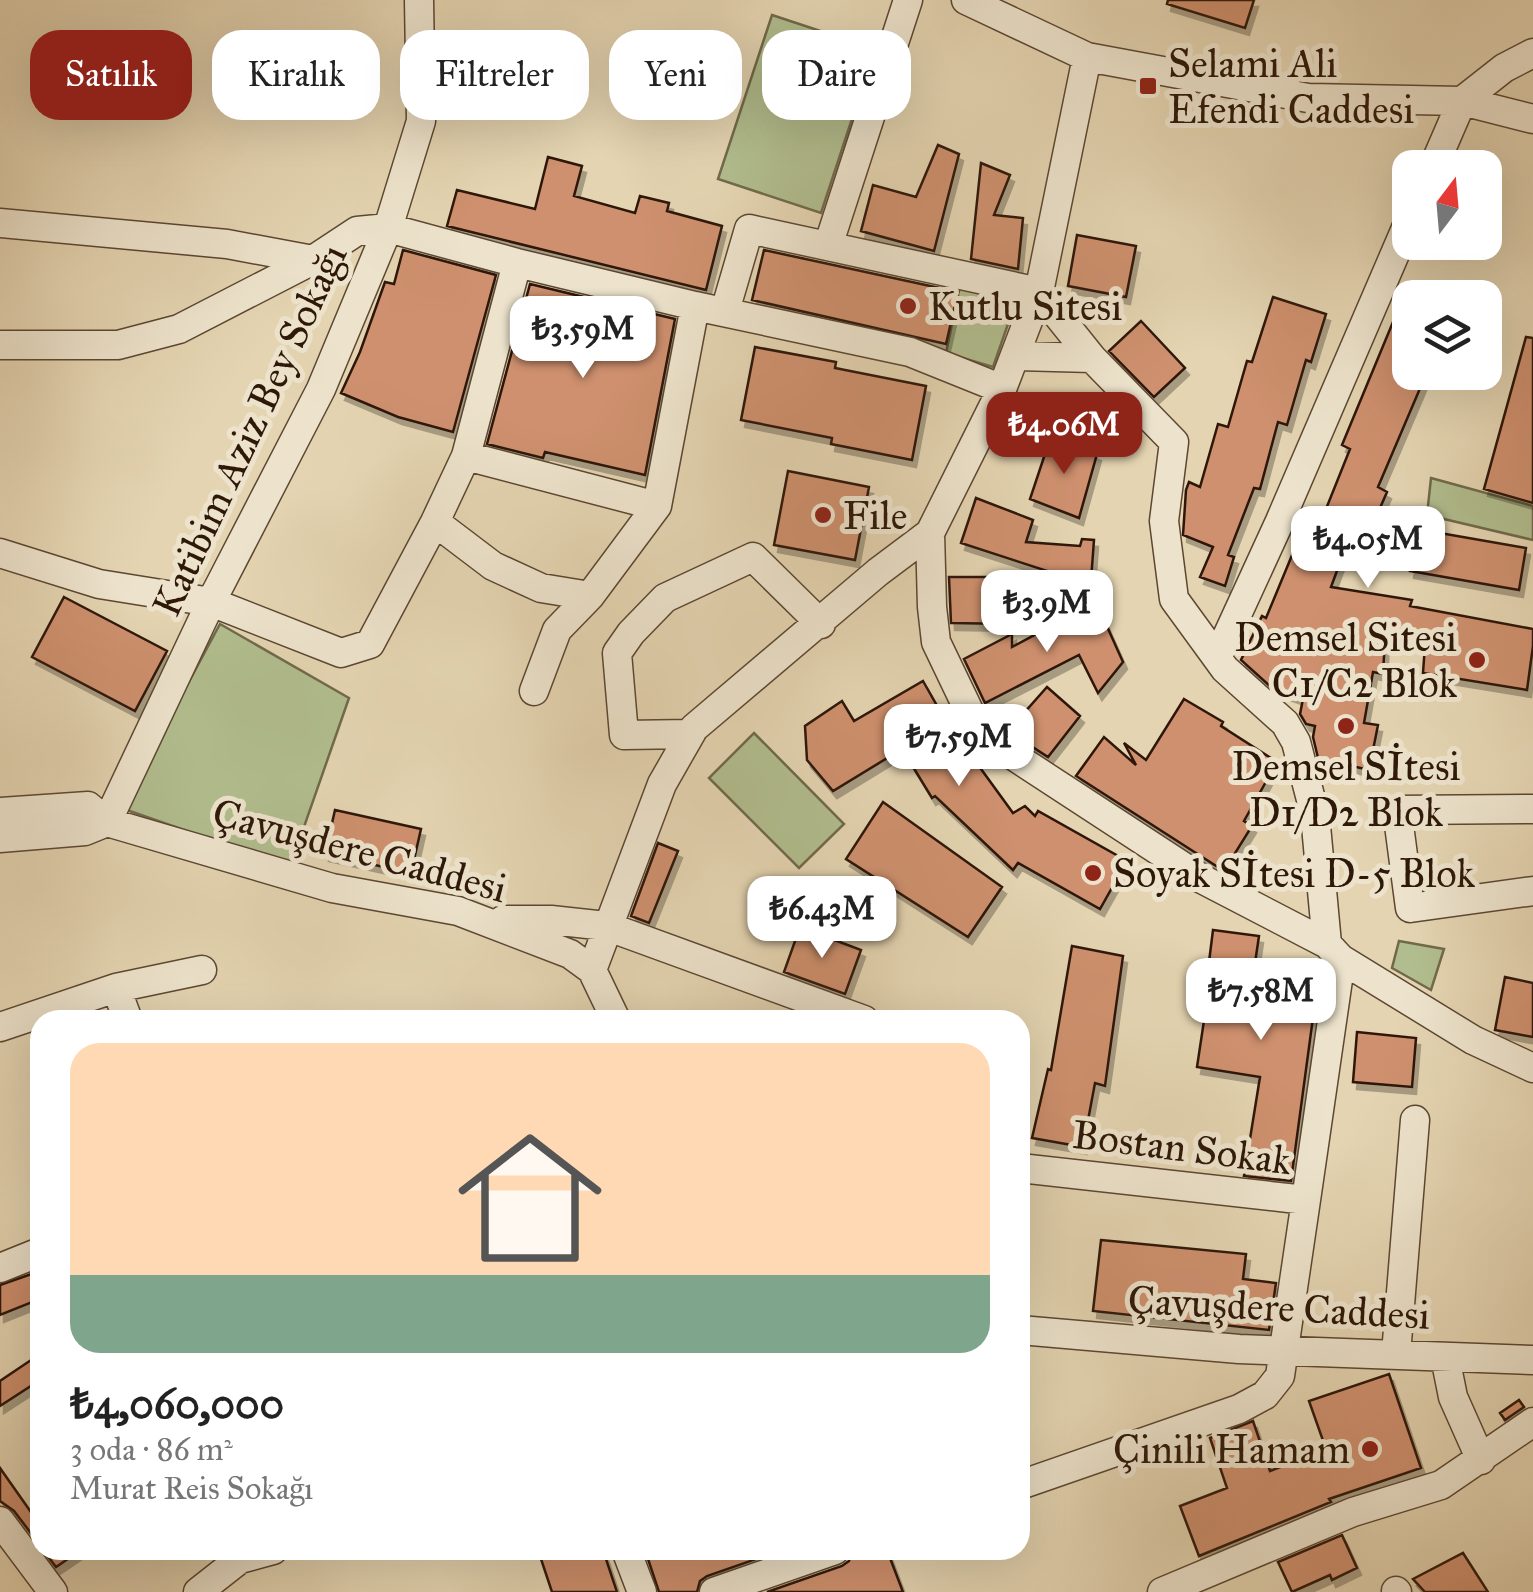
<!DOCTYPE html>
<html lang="tr">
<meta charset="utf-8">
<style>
body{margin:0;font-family:"IM FELL Great Primer",serif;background:#f2f2f2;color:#222;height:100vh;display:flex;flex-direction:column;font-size:38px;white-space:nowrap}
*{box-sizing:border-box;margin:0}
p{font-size:32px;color:#767676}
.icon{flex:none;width:55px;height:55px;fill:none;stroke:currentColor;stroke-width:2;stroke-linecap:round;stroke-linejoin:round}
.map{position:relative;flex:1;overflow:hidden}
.details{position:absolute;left:30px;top:1010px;width:1000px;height:550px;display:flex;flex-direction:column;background:#fff;border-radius:30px;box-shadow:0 10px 40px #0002}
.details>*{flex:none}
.guide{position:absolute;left:30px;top:30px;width:1000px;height:90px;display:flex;gap:20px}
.needle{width:65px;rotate:16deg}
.fabs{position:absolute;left:1392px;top:150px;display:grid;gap:20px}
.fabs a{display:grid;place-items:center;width:110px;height:110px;border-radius:20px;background:#fff;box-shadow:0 10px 40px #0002;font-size:50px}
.price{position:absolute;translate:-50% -85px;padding:0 22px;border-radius:20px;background:#fff;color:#222;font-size:32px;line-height:65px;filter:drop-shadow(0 2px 5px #0008)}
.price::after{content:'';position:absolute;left:50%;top:60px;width:30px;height:22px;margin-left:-15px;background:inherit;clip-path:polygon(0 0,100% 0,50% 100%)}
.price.on{background:#8f2418;color:#fff}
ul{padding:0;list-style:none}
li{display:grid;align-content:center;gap:20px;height:530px;padding:0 40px}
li+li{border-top:2px solid #e0e0e0}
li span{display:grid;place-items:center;height:310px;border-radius:30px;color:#555}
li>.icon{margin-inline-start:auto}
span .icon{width:180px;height:180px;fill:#fffc;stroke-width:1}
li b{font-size:42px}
.pill{padding:0 35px;border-radius:30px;background:#fff;box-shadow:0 10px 40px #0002;font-size:35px;line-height:90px}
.pill.on{background:#8f2418;color:#fff}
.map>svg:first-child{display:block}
</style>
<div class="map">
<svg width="1533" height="1592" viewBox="0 0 1533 1592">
<defs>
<filter id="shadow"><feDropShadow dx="4" dy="7" stdDeviation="0" flood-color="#0004"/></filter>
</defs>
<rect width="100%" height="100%" fill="#e4d4b1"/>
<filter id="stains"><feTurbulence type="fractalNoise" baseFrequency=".002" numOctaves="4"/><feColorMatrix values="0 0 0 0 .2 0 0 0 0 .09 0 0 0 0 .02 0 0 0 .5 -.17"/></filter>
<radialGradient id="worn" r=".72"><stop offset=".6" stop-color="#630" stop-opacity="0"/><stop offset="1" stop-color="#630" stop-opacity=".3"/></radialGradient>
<path fill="#b1bd8e" stroke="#706a4b" stroke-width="2.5" d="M772,15L875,49L821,213L718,179Z
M960,286L1009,297L1014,307L993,367L946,353Z
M1431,478L1533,506V540L1427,515Z
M220,624L349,698L290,867L121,808Z
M754,733L844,824L799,868L709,778Z
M1399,941L1444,949L1431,990L1392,968Z"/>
<path fill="#ce906e" stroke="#2e1808" stroke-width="2.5" filter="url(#shadow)" d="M1168,0H1254L1245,28L1167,4Z
M938,145L959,154L934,251L861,231L873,185L916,197Z
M548,157L582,166L574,196L635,213L640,196L669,203L667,211L722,226L706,290L447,226L457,190L535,209Z
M981,163L1010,175L994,215L1023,218L1018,269L971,259Z
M1077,235L1136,246L1126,297L1068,286Z
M403,250L496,275L453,432L398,417L341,393L360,352L385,282L394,284Z
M764,250L958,292L946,344L752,300Z
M1410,281V372H1427L1378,487L1387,492L1363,547L1348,541L1331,587L1412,600L1410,606L1533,629V646L1527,690L1423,673L1425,645L1385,639L1383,674L1373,672L1364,723L1378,725L1369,770L1318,758L1313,737L1315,726L1306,724L1300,714L1303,699L1272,688L1241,660L1262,616L1266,618L1295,548L1308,554L1350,449L1342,445Z
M530,284L675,319L645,475L545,452L543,458L487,444Z
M1273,297L1326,314L1311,362L1306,360L1287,425L1278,422L1260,489L1254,488L1228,555L1234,557L1225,586L1200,577L1213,547L1183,535L1186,490L1189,482L1200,487L1218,424L1228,427L1247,361L1252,362Z
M1141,321L1185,368L1154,397L1109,351Z
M1526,337L1533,338V503L1484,489Z
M755,347L836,362L835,368L926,386L912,460L831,444L832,438L741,420Z
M1051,436L1097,454L1079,518L1030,499Z
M788,471L869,487L855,560L774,545Z
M976,498L1033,520L1026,542L1080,546L1082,539L1094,540L1090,594L1073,593L1075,580L961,543Z
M1417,529L1526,548L1519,590L1410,571Z
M949,577H1008L1011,624L951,623Z
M64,597L167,651L135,711L32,657Z
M1096,602L1123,662L1098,693L1079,655L985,703L964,659L1012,634V647Z
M923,681L944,718L1013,813L1025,806L1035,816L1038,811L1127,861L1100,909L1018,863L1013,870L935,796L932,798L910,762L930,732L833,791L807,760L805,726L842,701L854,721Z
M1047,687L1080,716L1048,757L1008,731Z
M1184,699L1223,722L1221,726L1277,762L1244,821L1252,826L1224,871L1076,776L1104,737L1136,765L1124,743L1146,760Z
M883,802L1002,887L968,937L846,859Z
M335,810L421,829L411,873L325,854Z
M658,843L678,851L649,923L631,916Z
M800,927L861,950L845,994L784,972Z
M1213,930L1259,936L1255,963L1319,973L1291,1181L1244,1176L1260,1077L1197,1067L1208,994H1205Z
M1072,946L1123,956L1105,1086L1095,1083L1083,1147L1032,1138L1048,1069L1051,1070Z
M1505,977L1533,983V1037L1495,1030Z
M1357,1032L1416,1038L1412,1087L1353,1082Z
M1101,1240L1246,1254L1243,1279L1276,1283L1269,1330L1093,1311Z
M40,1271V1299L0,1315V1285Z
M40,1354V1380L0,1406V1381Z
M1389,1374L1421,1468L1329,1499L1331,1502L1199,1556L1180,1506L1227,1488L1210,1438L1253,1421L1270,1471L1326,1449L1309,1401Z
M1519,1400L1524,1407L1505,1420L1500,1413Z
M0,1468L40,1525V1545L14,1511L0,1501Z
M1342,1535L1357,1568L1332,1580L1330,1575L1292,1592L1278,1562Z
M43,1550H81L56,1567Z
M538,1550H603L617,1592H552Z
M645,1550H782L707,1576L700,1581L697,1592H659Z
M852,1550H887L903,1592H767L842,1566L849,1561Z
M1463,1553L1488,1592H1425L1413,1579Z"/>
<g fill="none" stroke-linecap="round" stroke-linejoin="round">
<g stroke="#5c4732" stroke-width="31">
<path id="minor" d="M966,0L1087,57L1308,98L1462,101L1533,119
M1433,168L1462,101L1504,68L1533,53
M0,223L227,244L313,260
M828,246L908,0
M725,311L749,229L1039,292L1092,358L1174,442L1164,521L1174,599L1225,669L1285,723L1296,742L1315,815L1327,944
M0,345H118L179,329L313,260L357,231L388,228L517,263L695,306L910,352L1002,389
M1017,356L1092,358
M466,456L517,263
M435,522L493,566L541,588L590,596
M930,533L932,607L936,642L970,713L997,745L1202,879L1327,944L1341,959L1473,1040L1533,1068
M0,553L99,584L211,602L341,653L370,644L435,522L466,456L657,506
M1218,656L1280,521L1410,219
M534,691L557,630L590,596L657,506L695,306
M690,734L624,735L617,653L631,633L665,598L753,557L821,624
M1533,809L1397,810L1410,908L1533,891
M0,812L88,806L107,822L332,888L458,911L570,954L592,970L616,1020
M107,822L211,602L321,389L388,228L421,121L419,0
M0,838L85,831L107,822
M503,920H551L606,926L864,1020
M592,970L662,784L694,728L878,572L930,533L1002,389L1039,292L1087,57
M116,988L128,1020
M0,1027L116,988L202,970
M1020,1168L1306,1200L1280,1376L1265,1395L1239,1409L1020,1485
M1306,1200L1341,959
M0,1268L40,1252
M1020,1330L1239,1349L1533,1360
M1396,1354L1415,1120
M1445,1357L1453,1397L1481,1460
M0,1521L53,1592
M626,1550L642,1592
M1396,1591L1397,1592
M198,1592L240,1559L273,1550
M714,1592L835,1550
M1162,1592L1353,1512L1441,1485L1533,1422"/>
</g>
<use href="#minor" stroke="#ede3cc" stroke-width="28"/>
</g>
<g fill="#8f2418" stroke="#ede3cc" stroke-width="4">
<rect x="1138" y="76" width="20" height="20" rx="5"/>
<circle cx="908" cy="306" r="10"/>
<circle cx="823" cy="515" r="10"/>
<circle cx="1477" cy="660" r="10"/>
<circle cx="1346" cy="726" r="10"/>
<circle cx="1093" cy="873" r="10"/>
<circle cx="1370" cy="1449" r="10"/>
</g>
<g text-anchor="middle" stroke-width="10" stroke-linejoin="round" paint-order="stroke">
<g font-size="40" fill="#2e1808" stroke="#ede3cc" text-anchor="start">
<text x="1168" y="77">Selami Ali<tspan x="1168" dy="46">Efendi Caddesi</tspan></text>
<text x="928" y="320">Kutlu Sitesi</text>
<text x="843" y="529">File</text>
<text x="1457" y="651" text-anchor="end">Demsel Sitesi<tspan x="1457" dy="46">C1/C2 Blok</tspan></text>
<text x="1346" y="780" text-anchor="middle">Demsel Sİtesi<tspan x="1346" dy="46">D1/D2 Blok</tspan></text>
<text x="1113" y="887">Soyak Sİtesi D-5 Blok</text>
<text x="1350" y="1463" text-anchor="end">Çinili Hamam</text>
</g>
<g font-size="40" fill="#2e1808" stroke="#ede3cc">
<text transform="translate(249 430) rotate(-65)" y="14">Katibim Aziz Bey Sokağı</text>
<text transform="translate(360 850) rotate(15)" y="14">Çavuşdere Caddesi</text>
<text transform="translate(1182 1147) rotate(7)" y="14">Bostan Sokak</text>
<text transform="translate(1279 1307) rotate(3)" y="14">Çavuşdere Caddesi</text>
</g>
</g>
<rect width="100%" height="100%" filter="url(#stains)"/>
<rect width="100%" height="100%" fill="url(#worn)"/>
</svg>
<div class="fabs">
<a><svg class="needle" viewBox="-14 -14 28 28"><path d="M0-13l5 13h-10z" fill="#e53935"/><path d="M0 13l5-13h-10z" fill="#767676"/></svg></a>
<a><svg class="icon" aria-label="layers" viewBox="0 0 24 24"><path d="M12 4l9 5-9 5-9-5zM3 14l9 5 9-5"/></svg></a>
</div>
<b class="price" style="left:583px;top:381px">₺3.59M</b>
<b class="price on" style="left:1064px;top:477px">₺4.06M</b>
<b class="price" style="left:1368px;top:591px">₺4.05M</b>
<b class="price" style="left:1047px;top:655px">₺3.9M</b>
<b class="price" style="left:959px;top:789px">₺7.59M</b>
<b class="price" style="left:822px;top:961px">₺6.43M</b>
<b class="price" style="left:1261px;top:1043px">₺7.58M</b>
<div class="guide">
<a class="pill on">Satılık</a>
<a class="pill">Kiralık</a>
<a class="pill">Filtreler</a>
<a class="pill">Yeni</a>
<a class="pill">Daire</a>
</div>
<section class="details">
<ul>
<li><span style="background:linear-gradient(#ffd9b3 75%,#7fa58c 0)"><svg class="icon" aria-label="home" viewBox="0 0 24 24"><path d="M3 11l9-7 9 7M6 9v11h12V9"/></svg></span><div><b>₺4,060,000</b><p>3 oda · 86 m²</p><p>Murat Reis Sokağı</p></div></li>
</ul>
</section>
</div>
